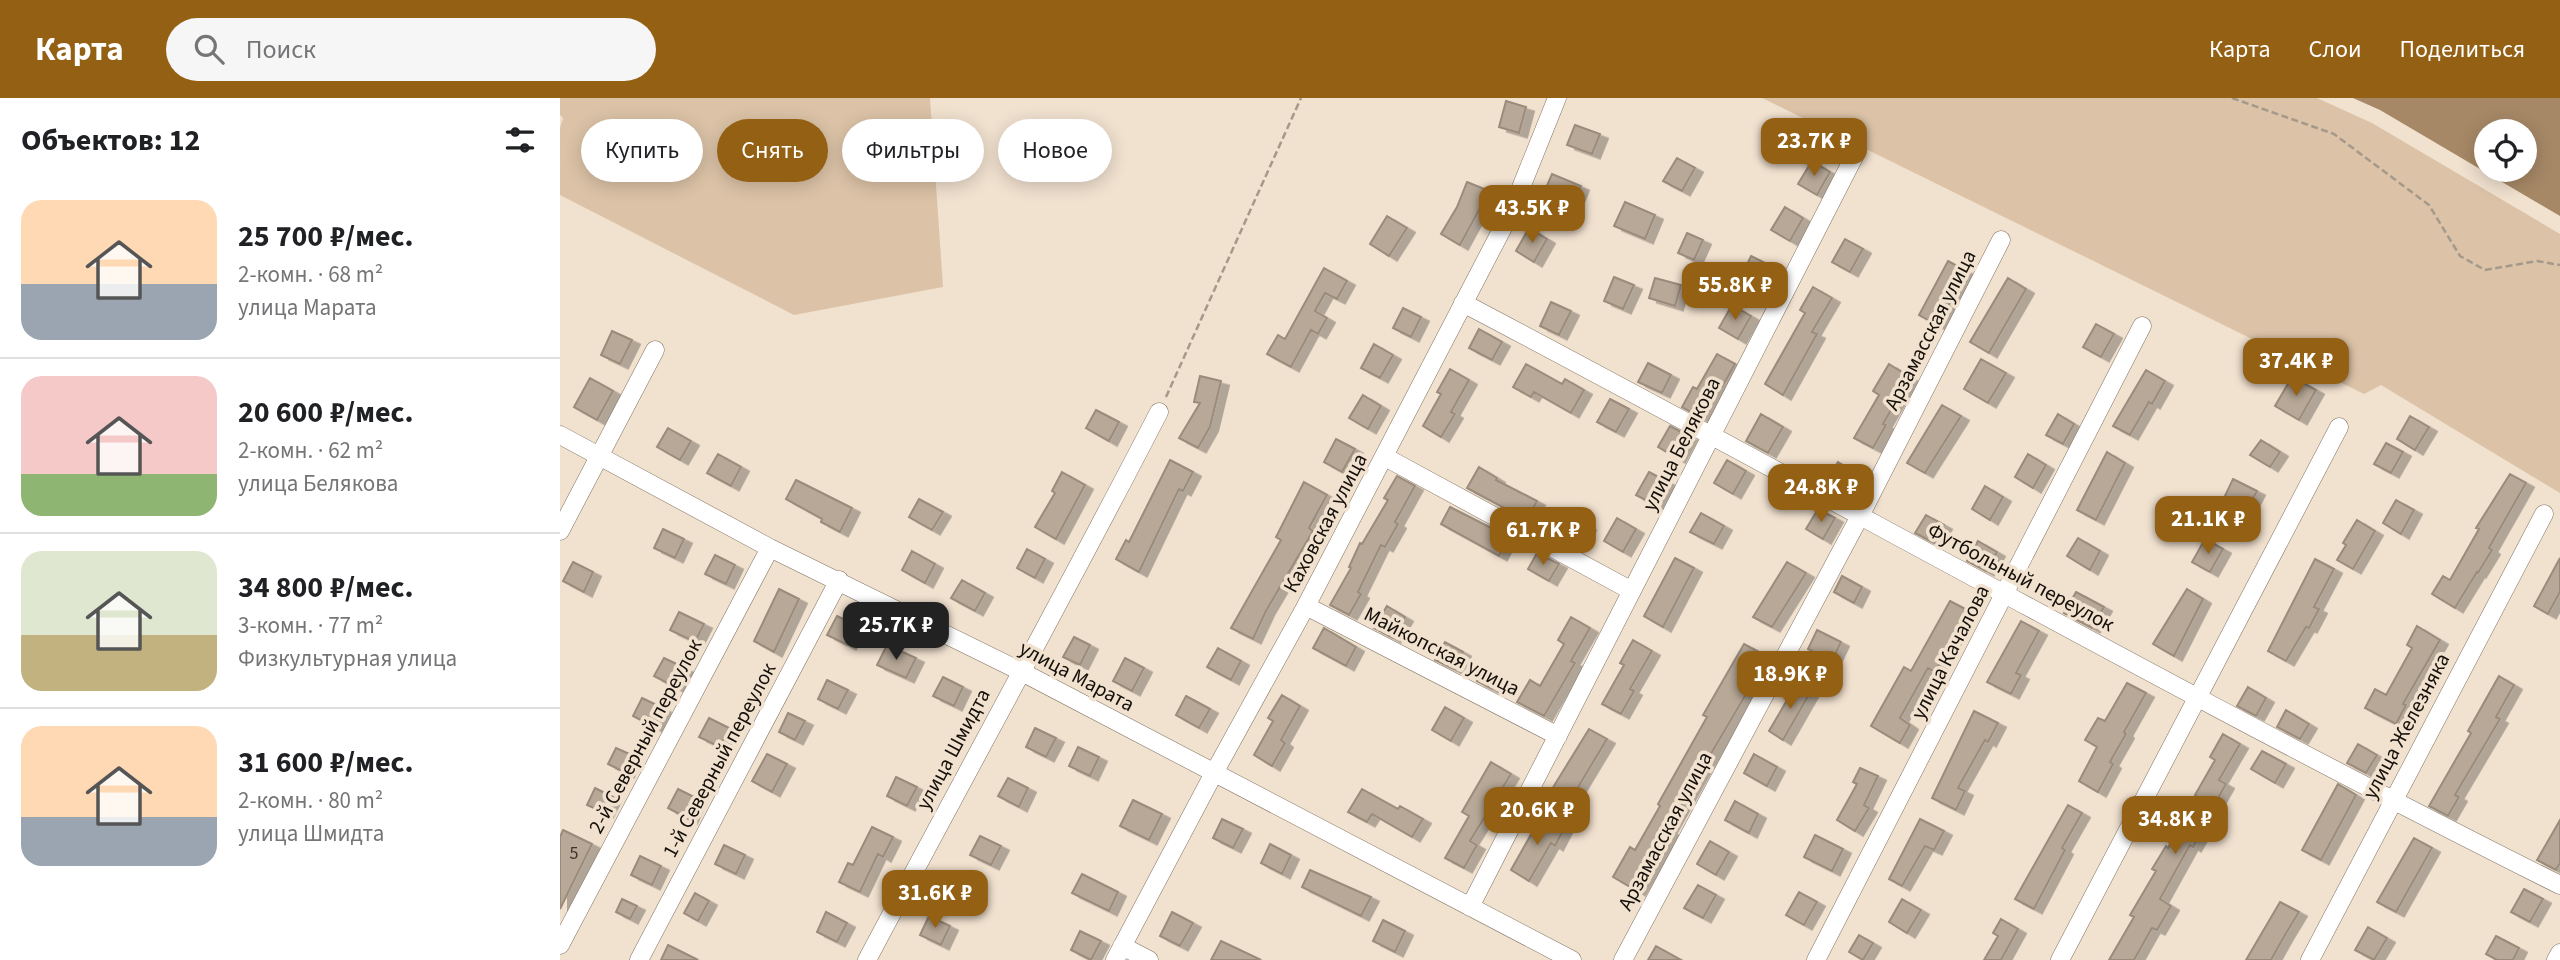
<!DOCTYPE html>
<html lang="ru">
<meta charset="utf-8">
<style>
body{margin:0;font-family:"Source Sans 3",sans-serif;background:#f6f6f6;color:#202124;height:100vh;display:flex;flex-direction:column;font-size:26px;white-space:nowrap}
*{box-sizing:border-box;margin:0}
p{font-size:23px;color:#757577}
.icon{flex:none;width:38px;height:38px;fill:none;stroke:currentColor;stroke-width:2;stroke-linecap:round;stroke-linejoin:round}
.map{position:relative;flex:1;overflow:hidden}
.drawer{display:flex;flex-direction:column;background:#fff;width:560px}
.drawer>*{flex:none}
.guide{position:absolute;left:21px;top:21px;width:665px;height:63px;display:flex;gap:14px}
.fabs{position:absolute;left:1914px;top:21px;display:grid;gap:14px}
.fabs a{display:grid;place-items:center;width:63px;height:63px;border-radius:50%;background:#fff;box-shadow:0 4px 18px #0003;font-size:35px}
.price{position:absolute;translate:-50% -60px;padding:0 16px;border-radius:14px;background:#946014;color:#fff;font-size:23px;line-height:46px;filter:drop-shadow(0 2px 4px #0008)}
.price::after{content:'';position:absolute;left:50%;top:42px;width:21px;height:16px;margin-left:-10px;background:inherit;clip-path:polygon(0 0,100% 0,50% 100%)}
.price.selected{background:#222;color:#fff}
ul{padding:0;list-style:none}
li{display:flex;align-items:center;gap:21px;height:175px;padding:0 21px}
li+li{border-top:2px solid #e0e0e0}
li span{display:grid;place-items:center;flex:none;width:196px;height:140px;border-radius:21px;color:#555}
li>.icon{margin-inline-start:auto}
span .icon{width:84px;height:84px;fill:#fffc;stroke-width:1}
li b{font-size:30px}
h2{display:flex;justify-content:space-between;align-items:center;height:84px;padding:0 21px;font-size:30px}
.chip{padding:0 24px;border-radius:32px;background:#fff;box-shadow:0 4px 18px #0003;font-size:24px;line-height:63px}
.chip.selected{background:#946014;color:#fff}
header{display:flex;align-items:center;gap:42px;box-sizing:border-box;height:98px;padding:0 35px;background:#946014;color:#fff}
header strong{font-size:33px}
nav{display:flex;gap:38px;margin-inline-start:auto;font-size:24px}
.search{width:490px;height:63px;background:#f6f6f6;display:flex;align-items:center;gap:18px;box-sizing:border-box;padding:0 24px;border-radius:38px;color:#757577;font-size:26px}
main{display:flex;flex:1;min-height:0}
.map>svg:first-child{display:block}
</style>
<header>
<strong>Карта</strong>
<div class="search"><svg class="icon" aria-label="search" viewBox="0 0 24 24"><circle cx="10" cy="10" r="6"/><path d="M15 15l6 6"/></svg>Поиск</div>
<nav><a>Карта</a><a>Слои</a><a>Поделиться</a></nav>
</header>
<main>
<section class="drawer">
<h2>Объектов: 12<svg class="icon" aria-label="filters" viewBox="0 0 24 24"><path d="M4 7h16M4 17h16"/><circle cx="9" cy="7" r="2"/><circle cx="15" cy="17" r="2"/></svg></h2>
<ul>
<li><span style="background:linear-gradient(#ffd9b3 60%,#9aa5b1 0)"><svg class="icon" aria-label="home" viewBox="0 0 24 24"><path d="M3 11l9-7 9 7M6 9v11h12V9"/></svg></span><div><b>25 700 ₽/мес.</b><p>2-комн. · 68 m²</p><p>улица Марата</p></div></li>
<li><span style="background:linear-gradient(#f6c9c9 70%,#8fb573 0)"><svg class="icon" aria-label="home" viewBox="0 0 24 24"><path d="M3 11l9-7 9 7M6 9v11h12V9"/></svg></span><div><b>20 600 ₽/мес.</b><p>2-комн. · 62 m²</p><p>улица Белякова</p></div></li>
<li><span style="background:linear-gradient(#dfe7d0 60%,#c2b280 0)"><svg class="icon" aria-label="home" viewBox="0 0 24 24"><path d="M3 11l9-7 9 7M6 9v11h12V9"/></svg></span><div><b>34 800 ₽/мес.</b><p>3-комн. · 77 m²</p><p>Физкультурная улица</p></div></li>
<li><span style="background:linear-gradient(#ffd9b3 65%,#9aa5b1 0)"><svg class="icon" aria-label="home" viewBox="0 0 24 24"><path d="M3 11l9-7 9 7M6 9v11h12V9"/></svg></span><div><b>31 600 ₽/мес.</b><p>2-комн. · 80 m²</p><p>улица Шмидта</p></div></li>
</ul>
</section>
<div class="map">
<svg width="2000" height="862" viewBox="0 0 2000 862">
<defs>
<filter id="shadow"><feDropShadow dx="8" dy="4.5" stdDeviation="0" flood-color="#0004"/></filter>
</defs>
<rect width="100%" height="100%" fill="#f1e1cf"/>
<path fill="#dcc3a7" d="M0,0H370L383,189L234,217L0,97V30L3,20L0,17Z
M1202,0H1757L1812,25L2000,136V395L1821,287L1804,296Z"/>
<path fill="#a68866" fill-rule="evenodd" d="M1793,0H2000V118L1820,12ZM1927,33H1965V72H1927Z"/>
<path fill="#b7a897" stroke="#9a8b7b" stroke-width="2" filter="url(#shadow)" d="M946,3L966,9L959,35L939,29Z
M1015,27L1040,36L1032,56L1007,47Z
M1117,60L1135,70L1122,93L1103,83Z
M1252,63L1270,74L1257,97L1238,86Z
M992,76L1021,88L1011,112L982,99Z
M907,84L932,94L924,114L919,112L900,147L881,136L897,109Z
M1065,104L1095,117L1085,141L1054,128Z
M1225,109L1243,120L1230,143L1211,132Z
M827,118L847,130L829,158L810,146Z
M969,130L987,141L974,164L956,153Z
M1127,135L1143,142L1134,162L1118,155Z
M1285,141L1303,151L1290,174L1272,164Z
M1191,158L1215,170L1205,189L1182,177Z
M1388,163L1408,174L1377,227L1359,217Z
M764,170L787,183L777,201L765,195L755,213L767,220L758,236L751,232L731,269L707,256L718,237L725,241Z
M1054,179L1074,187L1063,211L1044,203Z
M1095,180L1121,187L1115,208L1089,200Z
M1448,180L1466,191L1429,255L1410,244Z
M1253,189L1272,200L1252,234L1257,236L1223,297L1205,286L1245,215L1240,212Z
M991,204L1011,213L999,237L980,228Z
M1172,207L1191,218L1178,241L1159,230Z
M843,210L861,219L851,239L833,230Z
M1536,226L1554,236L1541,259L1523,249Z
M919,231L942,244L932,262L909,250Z
M52,233L72,242L60,266L41,257Z
M814,246L833,257L820,280L801,270Z
M1157,256L1175,266L1162,289L1159,287L1140,319L1122,309L1133,289L1137,291Z
M1421,261L1446,275L1428,305L1404,291Z
M1088,265L1111,277L1102,295L1078,284Z
M966,266L1002,286L1005,281L1024,292L1011,315L974,294L971,299L953,289Z
M1329,266L1350,279L1323,326L1326,327L1313,350L1294,340L1319,297L1313,293Z
M890,271L909,282L891,314L895,316L881,339L863,328L881,296L877,294Z
M1586,272L1605,283L1592,306L1589,304L1570,337L1553,328Z
M640,278L661,283L650,329L638,350L619,340L640,305L634,304Z
M1732,279L1756,292L1739,322L1715,308Z
M30,280L53,293L37,322L14,309Z
M803,297L821,308L808,331L789,320Z
M1050,301L1069,311L1056,334L1037,324Z
M1382,307L1401,318L1365,375L1347,365Z
M536,312L559,324L549,343L526,330Z
M1201,316L1223,329L1208,355L1186,343Z
M1498,316L1514,326L1503,346L1486,337Z
M1850,318L1869,329L1855,352L1837,341Z
M1110,328L1129,338L1117,360L1098,349Z
M108,330L131,343L120,362L97,349Z
M776,341L795,351L782,374L764,364Z
M1701,342L1720,354L1710,369L1690,357Z
M1826,345L1843,354L1831,375L1814,366Z
M1547,354L1565,365L1536,422L1517,412Z
M158,356L181,369L171,388L147,375Z
M1468,356L1486,367L1473,390L1455,379Z
M610,362L633,374L623,393L619,391L579,474L556,461L566,442L569,444Z
M1167,362L1186,373L1173,396L1154,385Z
M1278,364L1296,375L1284,396L1265,386Z
M919,369L937,380L936,382L977,403L967,422L907,390Z
M502,374L525,387L496,441L475,429L495,395L492,393Z
M1089,374L1108,384L1095,407L1076,397Z
M1950,376L1966,385L1929,450L1932,452L1918,475L1917,474L1895,510L1872,496L1883,478L1890,482L1919,431L1916,430Z
M837,378L855,388L835,424L838,426L825,449L821,447L798,494L801,496L789,517L770,507L791,470L789,469L800,445L802,446L828,402L824,400Z
M1673,381L1697,393L1687,412L1664,400Z
M236,382L292,410L280,434L261,424L262,421L226,401Z
M744,384L767,397L749,430L753,433L706,513L693,541L671,530L721,442L716,439Z
M1425,388L1443,399L1430,422L1412,411Z
M359,401L383,414L372,432L349,419Z
M1836,402L1854,412L1841,436L1823,425Z
M890,409L949,439L939,458L881,426Z
M1258,411L1275,420L1263,441L1246,431Z
M1141,415L1164,428L1154,446L1130,434Z
M1004,416L1028,428L1018,447L994,435Z
M1366,417L1384,427L1374,445L1355,435Z
M1057,420L1076,431L1063,454L1044,443Z
M1797,422L1815,433L1793,471L1777,462L1786,447L1783,445Z
M103,431L124,441L115,460L94,450Z
M1518,440L1540,453L1530,472L1507,458Z
M1645,441L1663,451L1650,474L1632,464Z
M1418,443L1437,454L1426,473L1407,463Z
M467,451L485,461L475,480L457,470Z
M352,453L375,466L365,485L342,472Z
M977,455L999,466L989,483L968,471Z
M155,457L175,467L166,486L145,476Z
M1115,460L1134,470L1103,529L1084,518Z
M2000,460V494L1988,516L1974,508Z
M1755,461L1774,471L1754,509L1759,511L1749,530L1746,529L1726,563L1708,553Z
M13,464L33,474L24,494L3,483Z
M1227,464L1246,475L1212,529L1193,519Z
M1282,478L1302,489L1294,505L1274,494Z
M402,482L425,495L415,513L391,500Z
M219,491L239,501L214,554L194,543Z
M1627,491L1643,501L1614,558L1593,546Z
M1516,494L1544,509L1532,530L1504,515Z
M1390,503L1409,513L1375,574L1368,570L1340,620L1350,627L1340,645L1311,628L1344,569L1351,573Z
M827,508L845,519L833,540L814,530Z
M119,514L144,526L135,544L110,532Z
M277,518L298,528L288,547L267,537Z
M1011,519L1030,530L1011,563L1015,565L984,618L957,604L970,582L980,588L1004,546L998,542Z
M1461,523L1479,533L1456,575L1461,577L1451,596L1427,584Z
M1857,528L1880,542L1843,606L1846,607L1836,626L1805,610L1815,591L1826,597L1852,550L1847,547Z
M764,530L796,549L786,568L753,550Z
M1257,532L1281,544L1272,563L1248,551Z
M514,539L530,547L520,567L503,559Z
M1073,542L1092,553L1070,591L1074,593L1061,616L1042,606L1064,567L1060,565Z
M885,544L903,554L894,571L875,562Z
M1184,546L1208,559L1145,666L1108,732L1112,734L1077,793L1053,779L1070,749L1075,752L1100,708L1098,706L1147,619L1143,617Z
M327,547L356,560L346,580L317,567Z
M658,550L681,563L671,582L647,569Z
M104,560L125,570L115,589L94,578Z
M565,560L584,570L572,593L553,583Z
M925,569L940,578L932,591L917,583Z
M1939,578L1954,587L1936,619L1940,621L1895,697L1899,699L1888,718L1869,708L1911,635L1908,633Z
M383,579L403,589L394,608L373,598Z
M267,582L288,592L278,611L258,601Z
M1237,585L1251,593L1223,642L1209,633Z
M1567,585L1586,595L1564,634L1566,636L1550,664L1553,666L1538,694L1519,683L1537,649L1525,642L1538,620L1545,623Z
M1688,589L1706,600L1696,618L1677,608Z
M722,597L740,608L721,642L725,645L712,668L694,657L713,623L708,620Z
M626,598L650,611L639,630L616,617Z
M82,600L103,610L94,629L73,618Z
M885,609L904,620L891,643L872,632Z
M1726,612L1749,626L1740,641L1717,629Z
M1414,613L1438,625L1428,644L1425,642L1398,690L1405,693L1396,712L1372,700Z
M228,615L245,623L235,642L219,634Z
M149,620L169,630L160,649L139,639Z
M475,630L496,640L486,659L466,649Z
M1029,631L1047,641L1011,701L992,691Z
M1663,636L1680,646L1659,682L1666,686L1644,725L1646,726L1633,749L1630,747L1600,801L1611,808L1597,832L1592,830L1574,862H1549L1574,819L1570,817L1596,773L1592,771L1606,748L1608,750L1637,699L1635,697L1655,662L1650,659Z
M1798,646L1817,657L1806,675L1787,665Z
M518,649L539,659L530,678L509,668Z
M56,650L74,658L66,675L48,666Z
M1702,653L1726,666L1715,685L1691,671Z
M207,656L227,666L212,694L192,683Z
M1194,656L1217,669L1207,688L1184,675Z
M931,664L951,676L910,743L917,747L904,770L885,760L909,718L902,714Z
M1300,670L1318,678L1304,707L1309,710L1295,733L1277,722L1297,686L1293,684Z
M336,679L357,689L347,708L327,698Z
M448,680L468,690L459,709L438,698Z
M1778,686L1796,697L1761,762L1742,752Z
M35,690L53,699L45,715L27,707Z
M118,691L138,701L129,721L108,710Z
M802,691L838,711L840,708L863,721L852,739L812,716L807,724L788,714Z
M573,702L602,716L589,742L560,728Z
M1175,703L1198,716L1189,735L1165,722Z
M1508,707L1522,715L1502,750L1505,752L1474,811L1455,801Z
M982,717L1005,729L995,748L991,745L969,783L951,772Z
M662,721L683,731L673,750L653,740Z
M1360,721L1384,733L1374,752L1365,748L1342,788L1329,781Z
M2000,722V765L1996,772L1977,762Z
M312,729L333,739L323,759L318,756L300,794L279,784L288,765L293,767Z
M3,732L32,746L0,811V739Z
M1255,737L1283,751L1272,773L1244,759Z
M420,738L441,748L431,767L410,757Z
M1854,740L1872,750L1836,814L1817,804Z
M1150,743L1169,754L1156,777L1137,766Z
M710,746L731,757L722,776L701,765Z
M164,747L185,757L176,776L155,766Z
M80,758L101,768L92,787L71,777Z
M750,772L811,799L801,818L742,789Z
M393,775L414,785L404,805L383,794Z
M522,776L558,794L549,813L512,795Z
M1138,787L1156,797L1143,820L1124,810Z
M1964,791L1983,801L1970,824L1951,814Z
M1239,794L1257,804L1244,827L1226,817Z
M135,795L149,803L138,823L124,815Z
M62,801L77,808L70,821L56,814Z
M1342,801L1361,812L1347,835L1329,824Z
M1720,804L1739,814L1725,837L1711,862H1686Z
M266,814L287,825L277,844L257,834Z
M612,814L633,825L620,848L600,838Z
M369,818L390,828L381,847L360,837Z
M1441,821L1458,831L1441,862H1424L1438,838L1433,835Z
M823,822L845,833L835,854L813,843Z
M1808,829L1827,840L1814,862L1795,852Z
M520,833L541,843L531,862L511,852Z
M1299,837L1313,845L1303,862L1289,854Z
M1936,838L1959,850L1953,862H1937L1926,856Z
M661,843L701,862H651Z
M108,847L138,862H101Z
M1096,848L1121,862H1088Z"/>
<g fill="none" stroke-linecap="round" stroke-linejoin="round">
<g stroke="#817262" stroke-width="19">
<path id="minor" d="M903,205C1270,398 1629,602 2000,787
M0,337L210,450L460,573L1012,862
M825,359L1072,493
M0,433L95,252
M746,508L998,638
M910,809L1297,53
M0,847L210,450
M562,848L589,862
M79,862L279,482
M307,862C404,679 504,498 599,314
M555,862L654,675L746,508L952,112L997,0
M1063,862L1300,418L1441,142
M1256,862L1582,228
M1500,862L1779,329
M1750,862L1984,416
M1996,862L2000,855"/>
</g>
<path stroke="#a5998b" stroke-width="2.5" stroke-dasharray="7 3.5" stroke-linecap="butt" d="M1672,0L1774,36L1869,107L1900,158L1925,172L1977,163L2000,167
M606,299L741,0"/>
<use href="#minor" stroke="#fff" stroke-width="18"/>
</g>
<g text-anchor="middle" stroke-width="7" stroke-linejoin="round" paint-order="stroke">
<g font-size="18" fill="#3d352c">
<text x="14" y="761">5</text>
</g>
<g font-size="21" fill="#140f09" stroke="#f1e1cf">
<text transform="translate(1370 232) rotate(-63)" y="7">Арзамасская улица</text>
<text transform="translate(1121 346) rotate(-63)" y="7">улица Белякова</text>
<text transform="translate(765 425) rotate(-62)" y="7">Каховская улица</text>
<text transform="translate(1461 479) rotate(28)" y="7">Футбольный переулок</text>
<text transform="translate(882 553) rotate(27)" y="7">Майкопская улица</text>
<text transform="translate(1390 554) rotate(-63)" y="7">улица Качалова</text>
<text transform="translate(517 578) rotate(28)" y="7">улица Марата</text>
<text transform="translate(1846 628) rotate(-62)" y="7">улица Железняка</text>
<text transform="translate(85 638) rotate(-62)" y="7">2-й Северный переулок</text>
<text transform="translate(393 651) rotate(-62)" y="7">улица Шмидта</text>
<text transform="translate(159 662) rotate(-62)" y="7">1-й Северный переулок</text>
<text transform="translate(1105 733) rotate(-62)" y="7">Арзамасская улица</text>
</g>
</g>
</svg>
<div class="fabs">
<a><svg class="icon" aria-label="locate" viewBox="0 0 24 24"><circle cx="12" cy="12" r="6"/><path d="M12 2v4M12 18v4M2 12h4M18 12h4"/></svg></a>
</div>
<b class="price" style="left:1254px;top:80px">23.7K ₽</b>
<b class="price" style="left:972px;top:147px">43.5K ₽</b>
<b class="price" style="left:1175px;top:224px">55.8K ₽</b>
<b class="price" style="left:1736px;top:300px">37.4K ₽</b>
<b class="price" style="left:1261px;top:426px">24.8K ₽</b>
<b class="price" style="left:1648px;top:458px">21.1K ₽</b>
<b class="price" style="left:983px;top:469px">61.7K ₽</b>
<b class="price selected" style="left:336px;top:564px">25.7K ₽</b>
<b class="price" style="left:1230px;top:613px">18.9K ₽</b>
<b class="price" style="left:977px;top:749px">20.6K ₽</b>
<b class="price" style="left:1615px;top:758px">34.8K ₽</b>
<b class="price" style="left:375px;top:832px">31.6K ₽</b>
<div class="guide">
<a class="chip">Купить</a>
<a class="chip selected">Снять</a>
<a class="chip">Фильтры</a>
<a class="chip">Новое</a>
</div>
</div>
</main>
